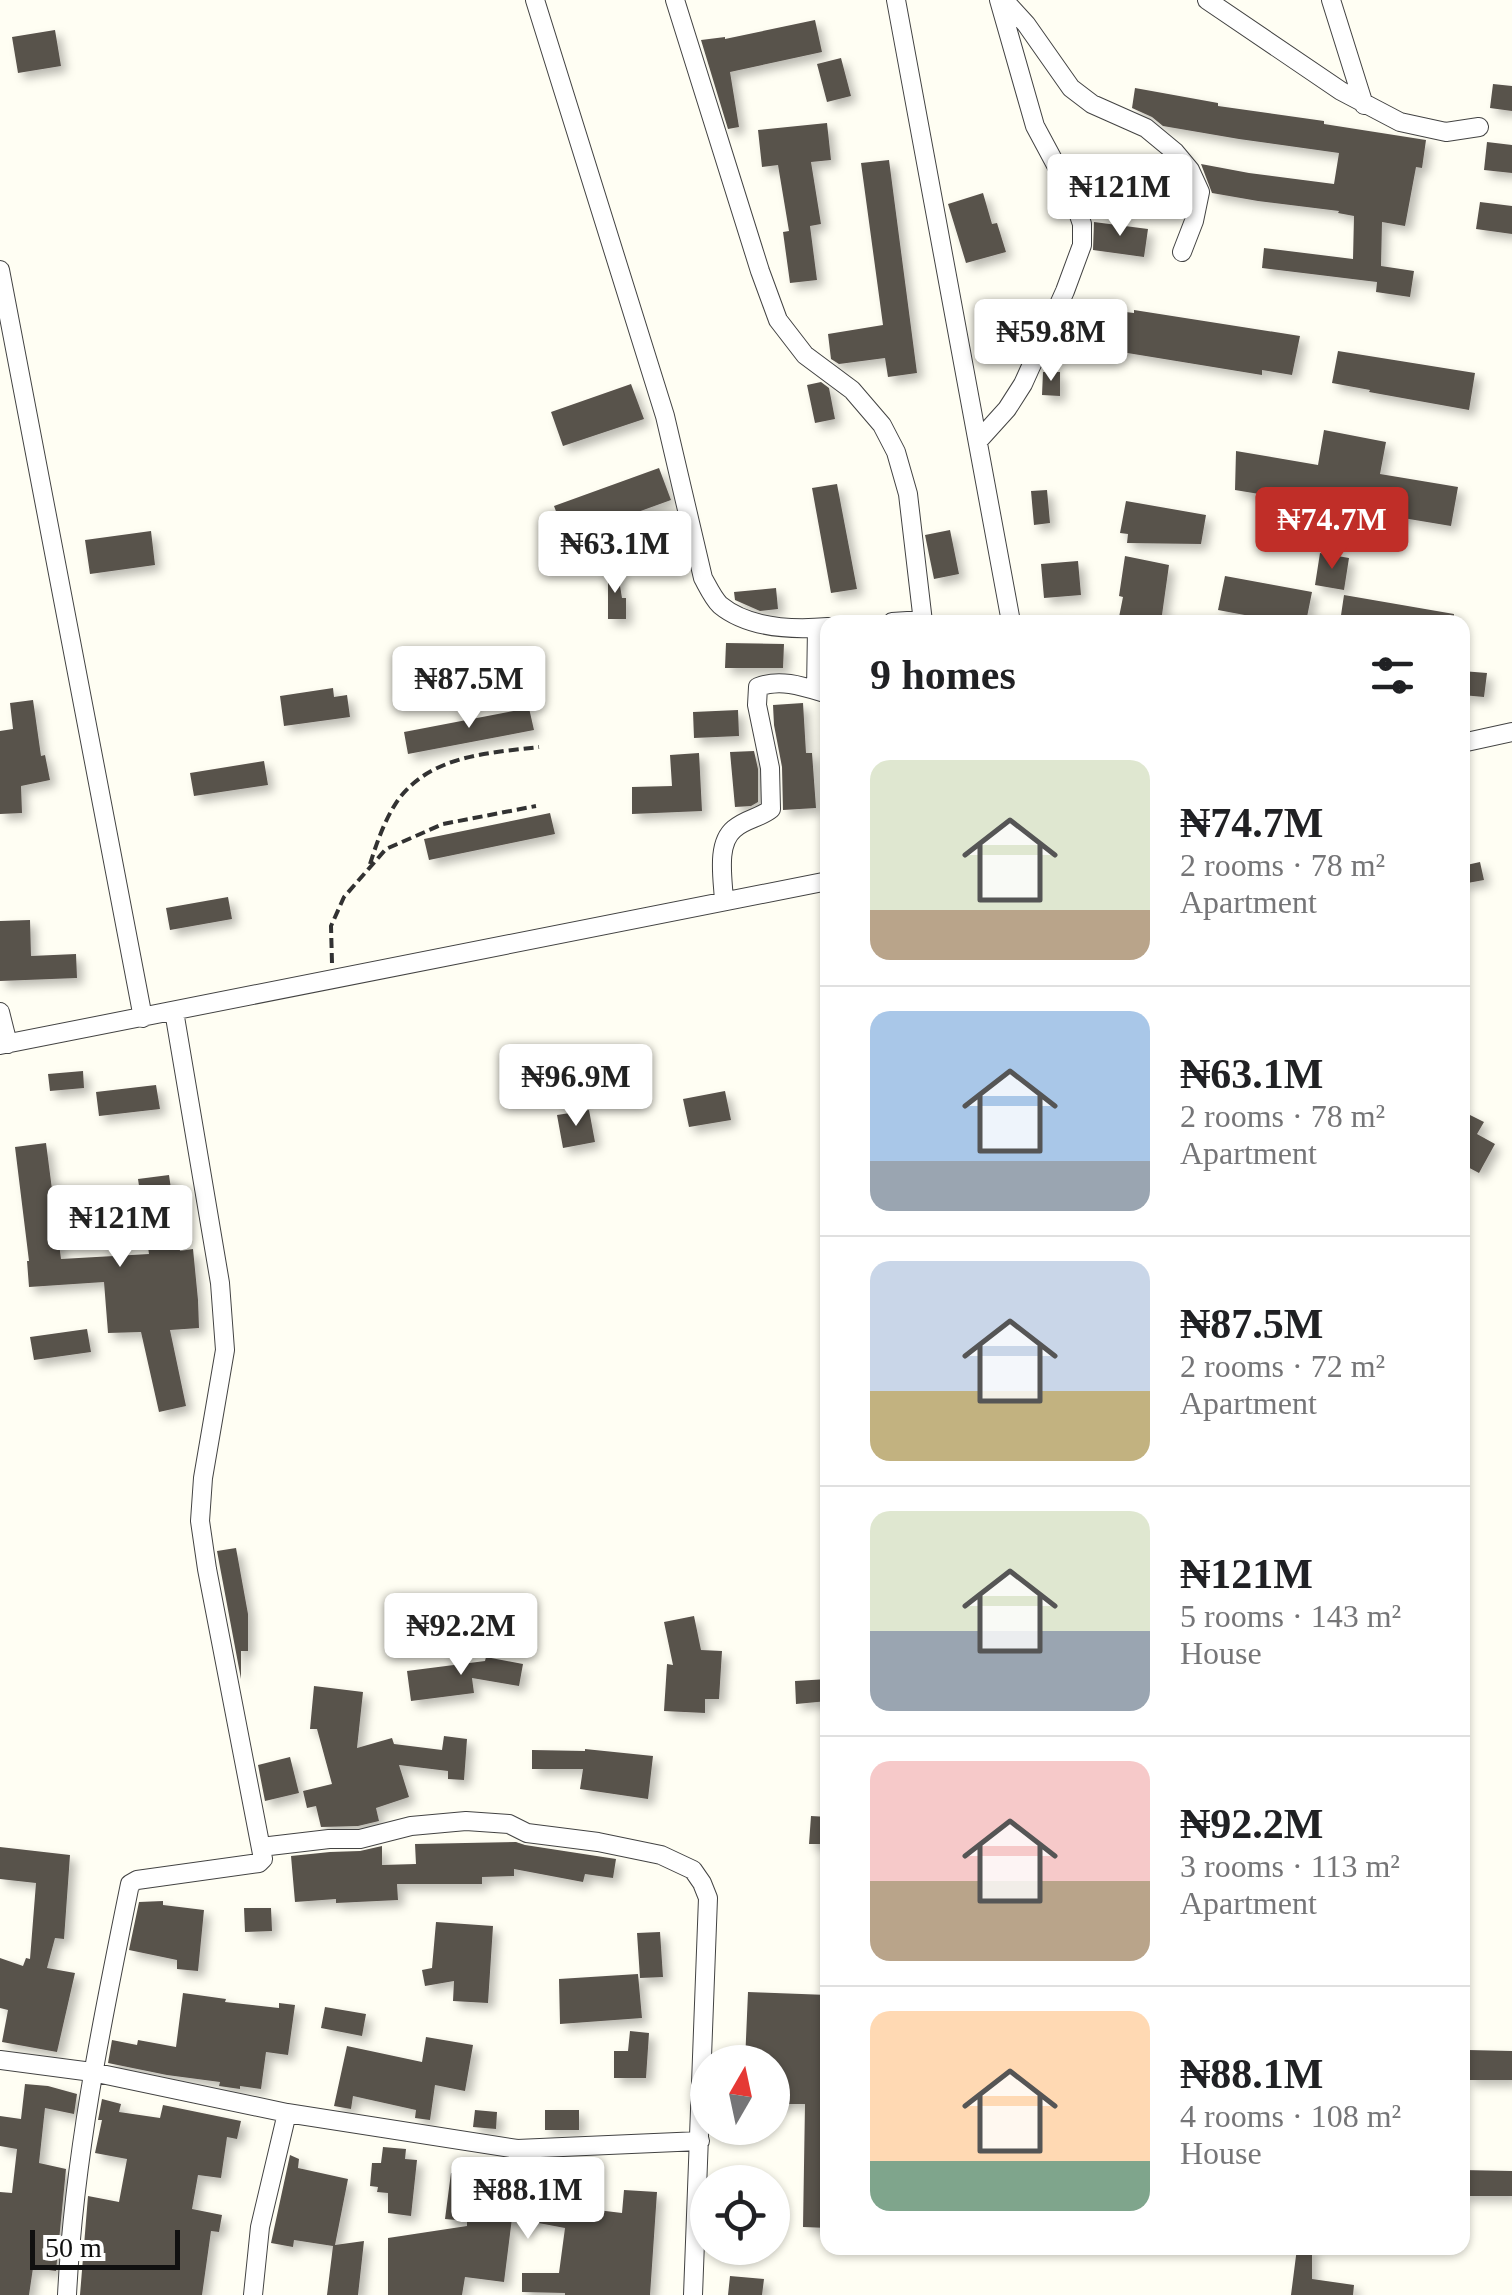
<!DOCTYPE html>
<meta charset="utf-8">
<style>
body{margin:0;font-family:Georgia,serif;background:#f6f6f6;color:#202124;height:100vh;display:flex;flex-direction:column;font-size:38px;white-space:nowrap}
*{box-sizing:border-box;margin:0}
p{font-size:32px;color:#757577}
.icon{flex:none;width:55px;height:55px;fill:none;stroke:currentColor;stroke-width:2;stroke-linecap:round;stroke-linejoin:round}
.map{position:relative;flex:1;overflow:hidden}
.panel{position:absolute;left:820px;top:615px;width:650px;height:1640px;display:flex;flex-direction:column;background:#fff;border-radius:20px;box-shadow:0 2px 8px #0004}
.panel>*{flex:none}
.needle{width:65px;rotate:9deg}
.fabs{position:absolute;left:690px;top:2045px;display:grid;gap:20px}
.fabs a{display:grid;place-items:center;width:100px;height:100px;border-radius:50%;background:#fff;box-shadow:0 2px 8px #0004;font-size:50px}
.scale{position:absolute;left:30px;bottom:25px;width:150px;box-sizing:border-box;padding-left:10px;border:5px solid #101010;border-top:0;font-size:28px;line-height:35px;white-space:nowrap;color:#101010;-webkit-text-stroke:8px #fff;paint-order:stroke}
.price{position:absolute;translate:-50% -85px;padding:0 22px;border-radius:10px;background:#fff;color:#222;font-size:32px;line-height:65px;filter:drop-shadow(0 2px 5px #0008)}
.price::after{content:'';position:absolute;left:50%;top:60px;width:30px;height:22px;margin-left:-15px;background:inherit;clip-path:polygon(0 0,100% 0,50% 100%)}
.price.current{background:#c02e28;color:#fff}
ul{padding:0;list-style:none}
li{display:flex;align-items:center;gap:30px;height:250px;padding:0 50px}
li+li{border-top:2px solid #e0e0e0}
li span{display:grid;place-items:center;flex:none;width:280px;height:200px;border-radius:20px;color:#555}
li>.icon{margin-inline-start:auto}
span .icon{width:120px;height:120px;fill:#fffc;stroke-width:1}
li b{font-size:42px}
h2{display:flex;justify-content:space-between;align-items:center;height:120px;padding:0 50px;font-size:42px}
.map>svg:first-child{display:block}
</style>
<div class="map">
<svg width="1512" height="2295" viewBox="0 0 1512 2295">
<defs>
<filter id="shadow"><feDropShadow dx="6" dy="6" stdDeviation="5" flood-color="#0004"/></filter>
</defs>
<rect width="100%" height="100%" fill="#fffef3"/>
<path fill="#59524c" filter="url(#shadow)" d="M815,20L822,52L730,72L739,127L728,129L701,40L725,37V39Z
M55,30L61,66L18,73L12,37Z
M841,58L851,96L827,102L817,64Z
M1493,84L1512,86V111L1490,108Z
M1135,88L1218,103V106L1324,121V124L1426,140L1422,168L1416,167L1405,226L1382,222L1381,266L1414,271L1410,297L1376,292L1377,282L1262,268L1264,248L1353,259L1354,216L1338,213L1339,211L1258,201L1212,193L1201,164L1249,173L1334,184L1339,153L1239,139L1163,126L1152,117L1132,108Z
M827,123L831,160L811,162L821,224L810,226L817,280L790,283L783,232L789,231L778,165L762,167L758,130Z
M1487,142L1512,145V173L1484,170Z
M889,160L917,373L888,377L885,358L839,364L831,359L828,334L883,325L861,163Z
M983,193L992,224L997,223L1006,252L966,263L948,204Z
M1480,202L1512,206V234L1476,229Z
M1094,222L1148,229L1144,257L1093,250Z
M1109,310L1134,313V310L1300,336L1292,375L1262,370V375L1103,349Z
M1338,351L1475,373L1469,410L1369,392L1370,390L1332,383Z
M1043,372H1060V396L1042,395Z
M821,382L829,388L835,419L815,423L807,385Z
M631,384L644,419L563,446L551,412Z
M1324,430L1386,442L1380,474L1458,487L1451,526L1235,490L1236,451L1318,465Z
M659,468L671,500L566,538L554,506Z
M837,484L857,589L831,593L812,488Z
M1047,490L1050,523L1034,525L1031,491Z
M1126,501L1206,515L1201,544L1127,543L1128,534L1120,533Z
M950,530L959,574L934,579L925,535Z
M151,531L155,565L90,574L85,540Z
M1320,553L1349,558L1344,590L1315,585Z
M1125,556L1169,565L1161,622H1118L1123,597L1119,596Z
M1078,561L1081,595L1044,598L1041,564Z
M608,567H617L622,598H626V619H608Z
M1225,576L1312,592L1306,622H1282L1218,610Z
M776,588L778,609L760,611L735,600L734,592Z
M1344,595L1454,614V622H1340Z
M726,643L784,644L783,668H725Z
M1462,671L1487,673L1484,697L1462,695Z
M333,688L334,697L347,695L350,717L284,726L280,696Z
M33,700L41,756L45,755L50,780L21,786L22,813L0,814V731L13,729L10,703Z
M803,703L806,753H812L816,808L783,810L782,767L774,725L773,705Z
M529,708L534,730L408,754L404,732Z
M738,710L739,736L694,738L693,712Z
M754,751L758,769V802L751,806L735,807L730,752Z
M699,753L702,811L632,814V787L672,786L670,755Z
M264,761L268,785L194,796L190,773Z
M550,813L555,834L429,860L424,839Z
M1480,862L1484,880L1462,884V866Z
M228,897L232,919L170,930L166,908Z
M30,920L31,956L76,954L77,978L0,981V921Z
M83,1071L84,1088L50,1091L48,1074Z
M156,1085L160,1109L99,1116L96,1092Z
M725,1091L731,1120L689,1127L683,1099Z
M589,1110L595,1142L563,1148L557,1115Z
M1462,1111L1484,1122L1477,1134L1495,1144L1479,1173L1462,1164Z
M46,1143L61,1259L149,1254L138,1179L169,1175L180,1251L193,1249L198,1300L199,1328L170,1330L186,1406L159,1412L141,1332L108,1333L104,1282L29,1287L27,1261H29L15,1147Z
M87,1329L91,1352L34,1360L30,1337Z
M236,1548L248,1614V1651H241V1679L217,1551Z
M694,1616L701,1650L722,1651L719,1699H705V1713L664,1711L667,1664L673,1665L664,1622Z
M486,1657L523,1664L519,1686L472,1678L474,1693L411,1701L407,1671L485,1661Z
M828,1679V1701L796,1704L795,1681Z
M314,1686L363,1692L357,1748L392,1738L394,1744L442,1750L444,1736L467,1739L464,1780L448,1779V1771L399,1765L409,1797L376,1808L379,1821L358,1826L321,1827L316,1806L307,1808L303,1791L332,1784L317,1729H310Z
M585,1749L653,1756L648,1799L580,1789L583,1769H532V1750L585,1751Z
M290,1757L299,1793L265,1801L258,1765Z
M811,1816L828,1817V1844H809Z
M516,1842L525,1845L616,1859L613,1878L585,1874L583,1882L514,1869V1876L482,1877V1884H397L398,1900L336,1903V1899L295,1902L291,1856L330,1852L360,1851L382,1846V1865L416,1864L415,1844Z
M0,1847L70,1855L64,1939L55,1938L47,1968L75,1973L57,2052L2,2042L8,2010L0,2008V1958L23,1966L26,1958L30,1959L36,1883L0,1879Z
M163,1901V1905L204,1910L198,1971L177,1969V1960L129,1950L139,1902Z
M244,1908H271L272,1931L245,1932Z
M436,1922L493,1926L488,2003L453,2001L454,1981L425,1986L422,1970L432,1968Z
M660,1932L663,1977L640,1978L637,1933Z
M638,1974L642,2018L560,2024L559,1979Z
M748,1992L828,1995V2140H825L824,2201H828V2228L803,2227L805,2104H772V2062H745Z
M183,1993L226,1999L225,2002L279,2008V2003L295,2005L288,2055L266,2052L261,2089L240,2086V2089L219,2086L220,2082L167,2075L108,2063L112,2040L137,2045L138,2040L176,2047Z
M325,2007L366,2014L362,2036L321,2028Z
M630,2031L649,2033L646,2078H614V2051H628Z
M426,2037L473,2045L465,2091L435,2085L430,2120L415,2118L416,2110L353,2096L351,2109L334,2106L347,2046L422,2062Z
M1468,2050L1512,2051V2080H1467Z
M25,2084L48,2086L77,2094L74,2114L45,2108L39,2163L66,2169L56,2271L33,2268L29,2295H0V2192L12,2193L17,2149L0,2146V2116L21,2119Z
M102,2099L121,2104L119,2112L160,2118L163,2105L241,2121L237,2139L227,2137L221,2178L198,2175L192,2209L222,2215L219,2232L211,2231L202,2295H80L88,2196L119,2202L127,2159L95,2153L102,2120H98Z
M475,2110L497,2112L496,2129L473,2127Z
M545,2110H579V2130H545Z
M383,2147L406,2149L405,2159L417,2160L411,2216L388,2213V2193L377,2192L378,2187L370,2186L372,2163H381Z
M290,2155L299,2159L298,2168L348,2179L335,2245L364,2241L358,2295H327L333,2246L294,2240L293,2247L271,2243Z
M1462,2170L1512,2171V2196H1462Z
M451,2173L518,2179L568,2188L564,2206L622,2213L624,2190L657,2192L650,2295H565V2293L522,2292V2273H559L565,2228L512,2218L504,2282L465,2277L462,2295H388V2238L467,2226V2221L445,2219Z
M1297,2248H1312V2279L1354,2285L1353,2295H1291Z
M730,2276L764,2279L762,2295H728Z"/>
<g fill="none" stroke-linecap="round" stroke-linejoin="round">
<g stroke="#434343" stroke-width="20">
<path id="minor" d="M535,0L665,416L703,578C708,587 713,598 720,605C748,628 793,630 828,627
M675,0L760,271L778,320L805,355L852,390L882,425L896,452L908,494L923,622
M896,0L1011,622
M1004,0L1026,24L1071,88L1092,104L1146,128L1175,152L1190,170L1200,192L1194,221L1182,252
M1207,0L1341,91L1400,122L1446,132L1479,127
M1331,0L1364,105
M0,270L143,1018
M979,440L1007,409L1023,384L1065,291L1082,245V224L1072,195L1035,126L999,0
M892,622L923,620
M816,690L817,628
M1462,743L1512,732
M724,901C723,879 716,844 734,829C745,819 760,818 771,809L770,768L757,705L758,687C781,678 805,687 828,694
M0,1012L8,1044
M0,1045L828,881
M261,1847L329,1839H360L411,1826L466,1821L509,1824L527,1833L598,1842L661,1855L693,1870L702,1883L708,1898L693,2295
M0,2060L92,2072L287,2113L517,2149L700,2141
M67,2295C74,2156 102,2021 130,1884L137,1880L259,1863L263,1859L207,1569L200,1521L203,1478L225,1350L220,1283L174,1011
M253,2295L260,2227L287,2113"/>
</g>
<path stroke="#323232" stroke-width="4" stroke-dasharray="10 5" stroke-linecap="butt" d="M370,864C377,842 385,819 398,800C431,755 489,753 539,747
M332,963L331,926L344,897L386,849L443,824L536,806"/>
<use href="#minor" stroke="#fff" stroke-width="18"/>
</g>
</svg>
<div class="fabs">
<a><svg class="needle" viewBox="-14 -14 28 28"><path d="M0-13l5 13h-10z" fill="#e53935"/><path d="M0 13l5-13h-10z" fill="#757577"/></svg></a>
<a><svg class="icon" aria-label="locate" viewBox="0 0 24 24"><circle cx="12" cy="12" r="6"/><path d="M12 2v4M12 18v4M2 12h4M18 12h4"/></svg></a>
</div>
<div class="scale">50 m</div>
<b class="price" style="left:1120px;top:239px">₦121M</b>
<b class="price" style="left:1051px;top:384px">₦59.8M</b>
<b class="price current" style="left:1332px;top:572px">₦74.7M</b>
<b class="price" style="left:615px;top:596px">₦63.1M</b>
<b class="price" style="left:469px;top:731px">₦87.5M</b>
<b class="price" style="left:576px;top:1129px">₦96.9M</b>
<b class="price" style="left:120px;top:1270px">₦121M</b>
<b class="price" style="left:461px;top:1678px">₦92.2M</b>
<b class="price" style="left:528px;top:2242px">₦88.1M</b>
<section class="panel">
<h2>9 homes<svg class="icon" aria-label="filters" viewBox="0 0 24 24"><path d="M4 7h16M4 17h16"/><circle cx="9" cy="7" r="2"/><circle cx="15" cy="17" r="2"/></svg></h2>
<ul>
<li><span style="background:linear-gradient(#dfe7d0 75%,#b9a48a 0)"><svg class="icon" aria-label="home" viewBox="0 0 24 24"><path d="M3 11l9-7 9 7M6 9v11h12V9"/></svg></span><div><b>₦74.7M</b><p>2 rooms · 78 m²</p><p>Apartment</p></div></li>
<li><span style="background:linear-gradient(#a9c7e8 75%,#9aa5b1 0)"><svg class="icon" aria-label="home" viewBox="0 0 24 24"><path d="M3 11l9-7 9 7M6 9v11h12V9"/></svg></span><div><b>₦63.1M</b><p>2 rooms · 78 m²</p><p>Apartment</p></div></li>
<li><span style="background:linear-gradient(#c9d6e8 65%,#c2b280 0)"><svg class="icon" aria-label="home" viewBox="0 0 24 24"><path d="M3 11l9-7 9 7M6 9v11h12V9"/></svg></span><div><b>₦87.5M</b><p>2 rooms · 72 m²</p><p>Apartment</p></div></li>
<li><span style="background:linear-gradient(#dfe7d0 60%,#9aa5b1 0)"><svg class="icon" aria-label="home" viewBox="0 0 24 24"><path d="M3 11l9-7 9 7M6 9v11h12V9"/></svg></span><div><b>₦121M</b><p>5 rooms · 143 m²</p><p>House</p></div></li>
<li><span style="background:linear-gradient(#f6c9c9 60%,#b9a48a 0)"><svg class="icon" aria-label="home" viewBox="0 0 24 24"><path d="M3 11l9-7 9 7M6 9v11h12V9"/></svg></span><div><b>₦92.2M</b><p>3 rooms · 113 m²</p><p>Apartment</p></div></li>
<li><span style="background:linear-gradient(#ffd9b3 75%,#7fa58c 0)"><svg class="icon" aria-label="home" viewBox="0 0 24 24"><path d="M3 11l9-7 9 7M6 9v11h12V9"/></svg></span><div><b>₦88.1M</b><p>4 rooms · 108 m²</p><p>House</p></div></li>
</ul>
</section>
</div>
